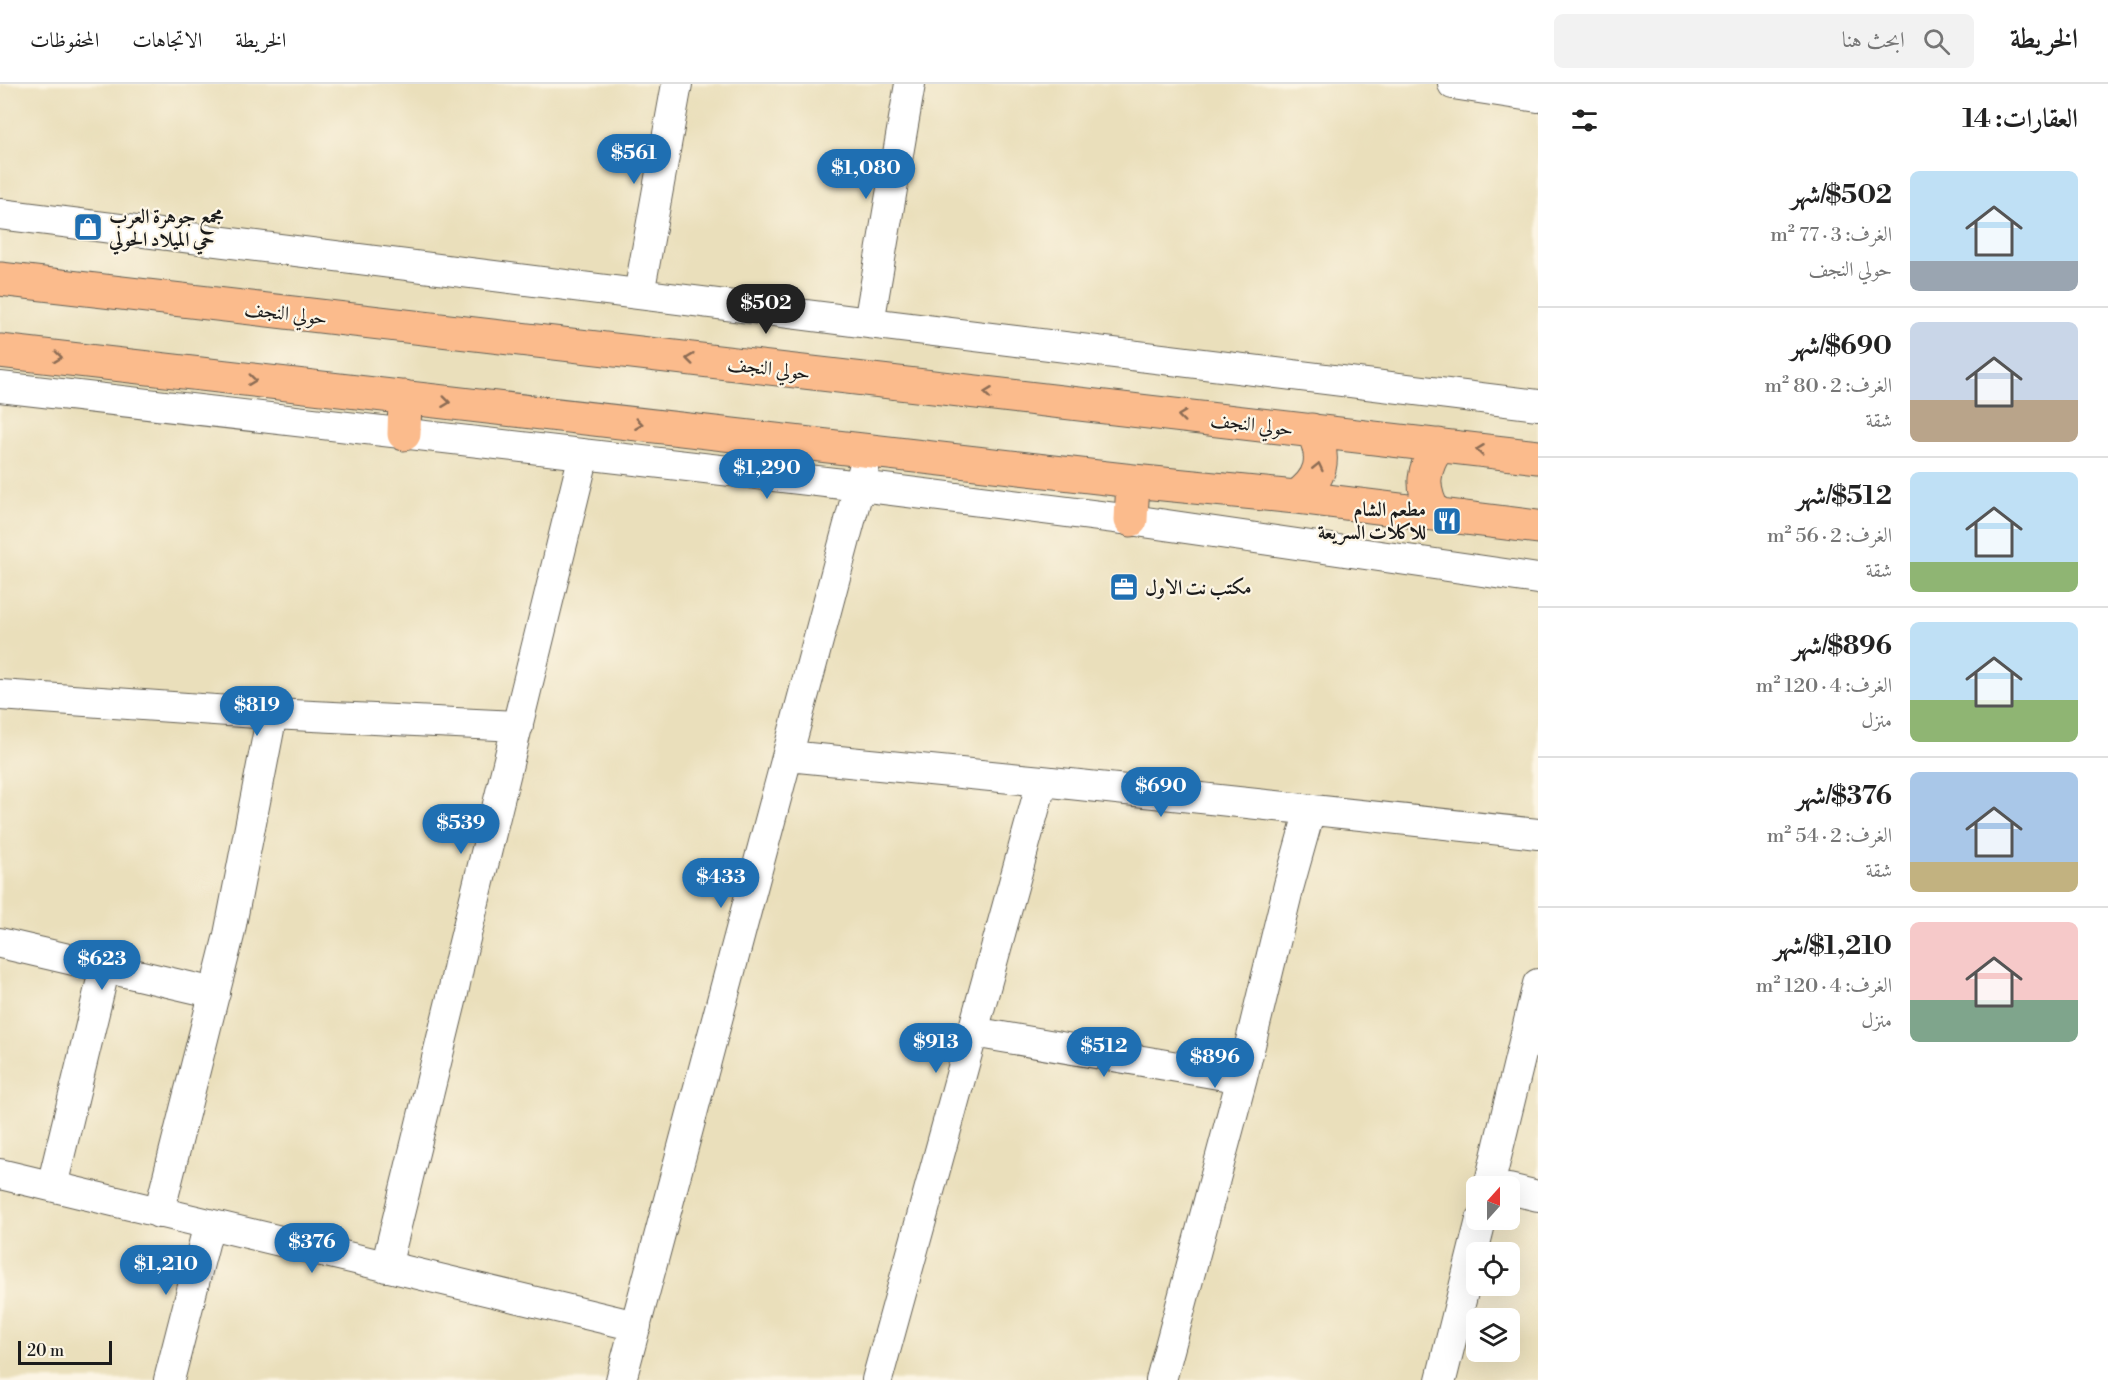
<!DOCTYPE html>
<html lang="ar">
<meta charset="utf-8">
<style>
body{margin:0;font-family:"Libre Bodoni",Amiri,serif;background:#f2f2f2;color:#222;direction:rtl;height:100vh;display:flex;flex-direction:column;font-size:22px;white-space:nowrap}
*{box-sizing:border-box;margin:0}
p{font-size:20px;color:#767676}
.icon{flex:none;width:33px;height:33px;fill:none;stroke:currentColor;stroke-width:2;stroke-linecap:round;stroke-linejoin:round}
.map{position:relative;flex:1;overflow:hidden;direction:ltr}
.sheet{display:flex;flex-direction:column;background:#fff;width:570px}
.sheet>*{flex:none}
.needle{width:39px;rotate:21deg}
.tools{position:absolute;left:1466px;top:1092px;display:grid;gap:12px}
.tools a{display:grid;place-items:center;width:54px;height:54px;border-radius:9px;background:#fff;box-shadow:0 6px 24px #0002;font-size:30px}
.scale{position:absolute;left:18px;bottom:15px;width:94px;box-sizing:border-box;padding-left:6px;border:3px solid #1c1c1c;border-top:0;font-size:16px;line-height:21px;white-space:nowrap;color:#1c1c1c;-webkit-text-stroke:4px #fcf5e5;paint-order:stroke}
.price{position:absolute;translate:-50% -51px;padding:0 14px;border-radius:21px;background:#1f6fb2;color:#fff;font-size:20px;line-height:39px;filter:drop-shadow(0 2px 3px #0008)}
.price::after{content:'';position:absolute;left:50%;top:36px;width:18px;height:14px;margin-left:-9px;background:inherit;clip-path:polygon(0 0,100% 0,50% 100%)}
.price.on{background:#222;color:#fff}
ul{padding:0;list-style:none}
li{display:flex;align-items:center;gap:18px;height:150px;padding:0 30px}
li+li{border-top:2px solid #e0e0e0}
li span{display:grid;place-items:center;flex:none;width:168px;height:120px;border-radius:9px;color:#555}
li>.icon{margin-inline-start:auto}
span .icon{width:72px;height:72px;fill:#fffc;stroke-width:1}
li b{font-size:26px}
h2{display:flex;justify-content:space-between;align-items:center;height:72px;padding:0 30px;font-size:26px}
header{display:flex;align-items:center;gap:36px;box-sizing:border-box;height:84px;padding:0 30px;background:#fff;border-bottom:2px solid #e0e0e0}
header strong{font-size:28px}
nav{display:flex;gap:33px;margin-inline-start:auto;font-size:21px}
.search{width:420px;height:54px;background:#f2f2f2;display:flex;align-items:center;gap:15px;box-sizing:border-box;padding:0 21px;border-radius:9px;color:#767676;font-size:22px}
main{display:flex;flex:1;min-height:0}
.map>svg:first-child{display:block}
</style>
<header>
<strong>الخريطة</strong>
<div class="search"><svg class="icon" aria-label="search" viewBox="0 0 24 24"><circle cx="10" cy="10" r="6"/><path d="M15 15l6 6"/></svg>ابحث هنا</div>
<nav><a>الخريطة</a><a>الاتجاهات</a><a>المحفوظات</a></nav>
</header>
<main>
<section class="sheet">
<h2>العقارات: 14<svg class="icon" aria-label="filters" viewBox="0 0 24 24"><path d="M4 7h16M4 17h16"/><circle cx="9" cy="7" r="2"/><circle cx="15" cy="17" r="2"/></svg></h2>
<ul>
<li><span style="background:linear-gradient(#bfe0f5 75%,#9aa5b1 0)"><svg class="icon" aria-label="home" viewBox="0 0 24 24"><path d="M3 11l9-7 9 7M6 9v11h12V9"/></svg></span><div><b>$502/شهر</b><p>الغرف: 3 · 77 m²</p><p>حولي النجف</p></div></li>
<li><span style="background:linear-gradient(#c9d6e8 65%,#b9a48a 0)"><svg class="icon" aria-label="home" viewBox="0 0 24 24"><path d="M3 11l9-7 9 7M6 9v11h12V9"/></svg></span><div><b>$690/شهر</b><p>الغرف: 2 · 80 m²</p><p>شقة</p></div></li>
<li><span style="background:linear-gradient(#bfe0f5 75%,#8fb573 0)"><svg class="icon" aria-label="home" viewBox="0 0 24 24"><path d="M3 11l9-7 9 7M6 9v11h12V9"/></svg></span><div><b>$512/شهر</b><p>الغرف: 2 · 56 m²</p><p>شقة</p></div></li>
<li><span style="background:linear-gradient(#bfe0f5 65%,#8fb573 0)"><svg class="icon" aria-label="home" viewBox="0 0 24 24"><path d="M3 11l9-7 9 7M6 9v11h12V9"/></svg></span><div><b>$896/شهر</b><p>الغرف: 4 · 120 m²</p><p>منزل</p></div></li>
<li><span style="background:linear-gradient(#a9c7e8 75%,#c2b280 0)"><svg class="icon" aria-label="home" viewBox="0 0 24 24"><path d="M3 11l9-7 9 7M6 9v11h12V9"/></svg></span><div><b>$376/شهر</b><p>الغرف: 2 · 54 m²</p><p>شقة</p></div></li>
<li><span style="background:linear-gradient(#f6c9c9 65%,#7fa58c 0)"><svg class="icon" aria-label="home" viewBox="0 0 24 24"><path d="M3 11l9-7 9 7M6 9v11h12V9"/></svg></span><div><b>$1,210/شهر</b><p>الغرف: 4 · 120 m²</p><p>منزل</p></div></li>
</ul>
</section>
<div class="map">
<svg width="1538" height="1296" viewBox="0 0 1538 1296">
<rect width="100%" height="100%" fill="#fcf5e5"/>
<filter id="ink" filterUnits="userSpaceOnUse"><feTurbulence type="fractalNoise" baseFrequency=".0167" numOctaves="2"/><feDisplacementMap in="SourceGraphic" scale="12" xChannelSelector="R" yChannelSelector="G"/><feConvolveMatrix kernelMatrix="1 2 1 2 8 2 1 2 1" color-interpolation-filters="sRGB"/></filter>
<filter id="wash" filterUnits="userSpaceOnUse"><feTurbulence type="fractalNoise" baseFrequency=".008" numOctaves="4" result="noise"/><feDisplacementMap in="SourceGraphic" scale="24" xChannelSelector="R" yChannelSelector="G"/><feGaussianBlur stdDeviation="1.35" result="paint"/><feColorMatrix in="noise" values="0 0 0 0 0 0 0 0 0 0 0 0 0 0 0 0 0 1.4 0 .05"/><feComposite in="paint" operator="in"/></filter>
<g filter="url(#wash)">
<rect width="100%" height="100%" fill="#eadfbb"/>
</g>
<g filter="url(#ink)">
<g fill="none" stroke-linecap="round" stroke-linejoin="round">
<g stroke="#646054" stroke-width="32">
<path id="minor" d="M1453,0L1538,13
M0,130L869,239L1538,321
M639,210L677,0
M869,239L910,0
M0,303L860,402L1131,436L1538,495
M0,611L272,630L518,642
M788,672L1042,697L1538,750
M0,859L215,909
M973,948L1242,994
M0,1090L636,1242
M52,1102L105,883
M1489,1102L1538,900
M1509,1105L1538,1112
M159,1129L229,851L272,630
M386,1183L453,909L460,875L584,370
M169,1296L209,1140
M621,1296L864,384
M877,1296L1042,697
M1161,1296L1242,994L1289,801L1310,726
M1441,1296L1481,1136"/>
</g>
<g stroke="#646054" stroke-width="35">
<path id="primary" d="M0,195L1538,373
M0,267L1133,397L1296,413L1538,443
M404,350L405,313
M1296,413C1322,395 1327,374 1312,346
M1435,430C1420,404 1422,385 1439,361
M1131,436L1133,397"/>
</g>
<use href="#minor" stroke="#fff" stroke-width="30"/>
<use href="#primary" stroke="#fbbb8c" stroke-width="33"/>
</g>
<defs><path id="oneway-chevron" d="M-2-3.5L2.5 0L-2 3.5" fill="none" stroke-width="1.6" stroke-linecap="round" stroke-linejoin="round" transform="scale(1.5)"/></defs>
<g stroke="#8c6c54">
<use href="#oneway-chevron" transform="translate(58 273) rotate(7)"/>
<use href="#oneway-chevron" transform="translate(690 275) rotate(-173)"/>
<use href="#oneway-chevron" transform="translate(252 296) rotate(7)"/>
<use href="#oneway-chevron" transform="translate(988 309) rotate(-173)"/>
<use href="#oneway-chevron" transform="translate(446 318) rotate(7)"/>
<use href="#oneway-chevron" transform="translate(1182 332) rotate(-173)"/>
<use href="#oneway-chevron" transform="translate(639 340) rotate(7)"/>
<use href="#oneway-chevron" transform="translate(1480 366) rotate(-173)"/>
<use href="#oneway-chevron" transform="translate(1318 383) rotate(-77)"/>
</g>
</g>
<defs>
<g id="shop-square" transform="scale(1.5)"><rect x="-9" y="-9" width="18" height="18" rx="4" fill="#1f6fb2" stroke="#fcf5e5"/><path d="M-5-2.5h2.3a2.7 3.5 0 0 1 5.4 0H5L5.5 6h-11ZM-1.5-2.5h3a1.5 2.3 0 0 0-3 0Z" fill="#fff"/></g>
<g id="restaurant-square" transform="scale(1.5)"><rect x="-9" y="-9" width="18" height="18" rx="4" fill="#1f6fb2" stroke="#fcf5e5"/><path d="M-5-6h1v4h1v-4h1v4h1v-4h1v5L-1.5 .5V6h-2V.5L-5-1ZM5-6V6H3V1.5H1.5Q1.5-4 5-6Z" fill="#fff"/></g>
<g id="office-square" transform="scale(1.5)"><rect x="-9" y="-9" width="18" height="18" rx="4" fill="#1f6fb2" stroke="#fcf5e5"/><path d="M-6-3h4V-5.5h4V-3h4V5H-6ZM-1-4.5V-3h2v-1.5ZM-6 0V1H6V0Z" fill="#fff"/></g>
</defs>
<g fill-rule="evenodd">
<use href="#shop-square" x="88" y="143"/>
<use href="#restaurant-square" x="1447" y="437"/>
<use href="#office-square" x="1124" y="503"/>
</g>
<g text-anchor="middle" stroke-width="4.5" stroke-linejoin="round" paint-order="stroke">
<g font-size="20" font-weight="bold" fill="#1c1c1c" stroke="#fcf5e5" text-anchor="start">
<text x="109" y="139">مجمع جوهرة العرب<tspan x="109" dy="23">حي الميلاد الحولي</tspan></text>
<text x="1426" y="432" text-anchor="end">مطعم الشام<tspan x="1426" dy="23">للاكلات السريعة</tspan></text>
<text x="1145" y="510">مكتب نت الاول</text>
</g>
<g font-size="20" fill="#1c1c1c" stroke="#fcf5e5">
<text transform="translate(286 229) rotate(7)" y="7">حولي النجف</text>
<text transform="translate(769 284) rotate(7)" y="7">حولي النجف</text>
<text transform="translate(1252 340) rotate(7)" y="7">حولي النجف</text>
</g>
</g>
</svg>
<div class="tools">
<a><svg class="needle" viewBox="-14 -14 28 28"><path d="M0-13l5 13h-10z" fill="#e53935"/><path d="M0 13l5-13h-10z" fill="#767676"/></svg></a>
<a><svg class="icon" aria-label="locate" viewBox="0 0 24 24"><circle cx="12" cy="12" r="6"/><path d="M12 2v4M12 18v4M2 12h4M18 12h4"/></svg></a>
<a><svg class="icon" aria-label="layers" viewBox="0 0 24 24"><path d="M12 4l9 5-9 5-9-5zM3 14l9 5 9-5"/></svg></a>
</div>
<div class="scale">20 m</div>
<b class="price" style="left:634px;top:101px">$561</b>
<b class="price" style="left:866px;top:116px">$1,080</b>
<b class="price on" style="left:766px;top:251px">$502</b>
<b class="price" style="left:767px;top:416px">$1,290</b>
<b class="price" style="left:257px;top:653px">$819</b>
<b class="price" style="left:1161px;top:734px">$690</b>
<b class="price" style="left:461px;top:771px">$539</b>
<b class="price" style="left:721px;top:825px">$433</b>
<b class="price" style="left:102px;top:907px">$623</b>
<b class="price" style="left:936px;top:990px">$913</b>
<b class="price" style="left:1104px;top:994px">$512</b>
<b class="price" style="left:1215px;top:1005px">$896</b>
<b class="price" style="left:312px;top:1190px">$376</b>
<b class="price" style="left:166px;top:1212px">$1,210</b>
</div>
</main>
